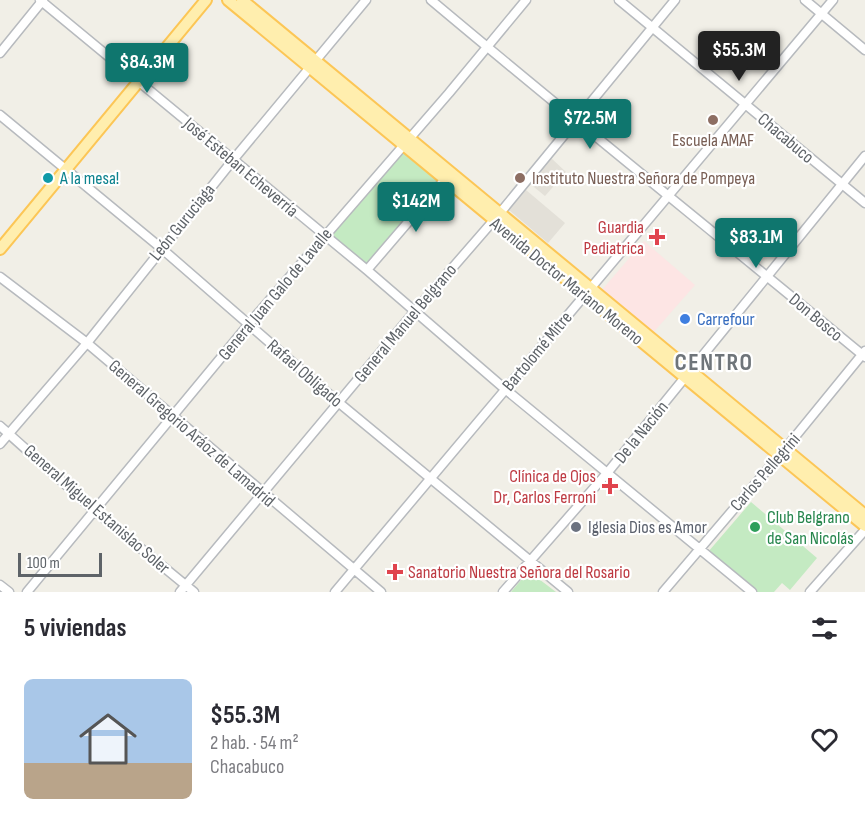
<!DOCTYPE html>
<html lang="es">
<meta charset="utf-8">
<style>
body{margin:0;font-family:"Sofia Sans Condensed",sans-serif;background:#f7f7f7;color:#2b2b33;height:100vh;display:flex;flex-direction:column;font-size:22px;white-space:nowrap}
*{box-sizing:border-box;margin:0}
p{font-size:20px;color:#7c7c81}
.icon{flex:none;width:33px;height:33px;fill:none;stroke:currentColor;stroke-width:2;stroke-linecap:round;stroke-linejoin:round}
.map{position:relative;height:592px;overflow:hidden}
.drawer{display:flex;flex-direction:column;background:#fff;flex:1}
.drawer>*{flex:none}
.scale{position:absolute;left:18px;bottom:15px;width:84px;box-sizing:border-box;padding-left:6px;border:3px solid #5e6368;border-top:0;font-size:16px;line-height:21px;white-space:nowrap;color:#5e6368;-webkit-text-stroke:4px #fff;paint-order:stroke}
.price{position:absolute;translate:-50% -51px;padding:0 14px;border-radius:6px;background:#0f766e;color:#fff;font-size:20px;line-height:39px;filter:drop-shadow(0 2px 3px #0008)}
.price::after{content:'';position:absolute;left:50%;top:36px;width:18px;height:14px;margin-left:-9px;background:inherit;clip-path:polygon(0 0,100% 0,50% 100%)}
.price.active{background:#222;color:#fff}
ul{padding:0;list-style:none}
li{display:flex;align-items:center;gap:18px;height:150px;padding:0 24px}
li span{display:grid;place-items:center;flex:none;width:168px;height:120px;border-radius:9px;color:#555}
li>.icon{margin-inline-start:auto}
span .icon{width:72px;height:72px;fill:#fffc;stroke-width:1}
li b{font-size:26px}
h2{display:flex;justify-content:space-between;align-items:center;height:72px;padding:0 24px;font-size:26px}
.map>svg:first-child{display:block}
</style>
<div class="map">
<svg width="865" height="592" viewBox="0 0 865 592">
<rect width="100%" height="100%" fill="#f1efe7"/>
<path fill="#e3e0d8" d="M551,158L566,172L545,196L529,183Z
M526,190L565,223L548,243L509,210Z"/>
<path fill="#fde5e4" d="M644,241L695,285L652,334L601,291Z"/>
<path fill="#c4eac2" d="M404,149L441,181L367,266L330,234Z
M751,502L817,558L790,590L782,583L774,592H756L708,552Z
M527,573H531L556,592H511Z"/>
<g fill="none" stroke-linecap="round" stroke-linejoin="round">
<g stroke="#b7babe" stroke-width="11">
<path id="minor" d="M40,0L367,270L505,389L752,592
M431,0C575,121 721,238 865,357
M619,0L865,203
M805,0L865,50
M0,53L43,0
M0,115L161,248L338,402L568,592
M367,270L445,179
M0,277L87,343L381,592
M0,426L94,510L194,592
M0,444L87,343L233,160L366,0
M0,585L9,592
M27,592L248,325L449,93L526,0
M180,592L415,311L500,213L675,0
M335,592L833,0
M503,592L608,472L865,156
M663,592L785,449L865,351
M810,592L865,530"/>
</g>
<g stroke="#fcc656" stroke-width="14">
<path id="major" d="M228,0L865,526
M242,0L865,515
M0,249L206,0"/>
</g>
<use href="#minor" stroke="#fff" stroke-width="8"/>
<use href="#major" stroke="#ffeeae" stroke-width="10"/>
</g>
<g fill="#8d6e63" stroke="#fff" stroke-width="2">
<circle cx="713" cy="120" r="6"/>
<circle cx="520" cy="178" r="6"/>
</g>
<circle fill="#0f9aa8" stroke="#fff" stroke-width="2" cx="48" cy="178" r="6"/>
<g fill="#e0444e" stroke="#fff" stroke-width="2">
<path d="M654 228h6v6h6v6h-6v6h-6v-6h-6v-6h6z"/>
<path d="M607 477h6v6h6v6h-6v6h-6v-6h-6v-6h6z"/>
<path d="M392 563h6v6h6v6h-6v6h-6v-6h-6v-6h6z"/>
</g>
<circle fill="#3f7fe0" stroke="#fff" stroke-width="2" cx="685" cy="319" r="6"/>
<circle fill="#6b7280" stroke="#fff" stroke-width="2" cx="576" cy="527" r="6"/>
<circle fill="#2e9e5b" stroke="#fff" stroke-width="2" cx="755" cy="527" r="6"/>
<g text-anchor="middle" stroke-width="4.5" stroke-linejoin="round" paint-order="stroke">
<g font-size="18" fill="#5e6368" stroke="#fff">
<text transform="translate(786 138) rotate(40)" y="6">Chacabuco</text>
<text transform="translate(241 167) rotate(40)" y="6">José Esteban Echeverría</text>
<text transform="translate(182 222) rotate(-51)" y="6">León Guruciaga</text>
<text transform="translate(567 281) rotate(39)" y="6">Avenida Doctor Mariano Moreno</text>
<text transform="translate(275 294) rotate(-50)" y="6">General Juan Galo de Lavalle</text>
<text transform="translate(816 317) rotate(40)" y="6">Don Bosco</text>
<text transform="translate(405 323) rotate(-50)" y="6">General Manuel Belgrano</text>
<text transform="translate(537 351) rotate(-50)" y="6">Bartolomé Mitre</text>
<text transform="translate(305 373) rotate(41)" y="6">Rafael Obligado</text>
<text transform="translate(641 432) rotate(-51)" y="6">De la Nación</text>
<text transform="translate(192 433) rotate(41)" y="6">General Gregorio Aráoz de Lamadrid</text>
<text transform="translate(765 472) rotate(-49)" y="6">Carlos Pellegrini</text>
<text transform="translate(97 509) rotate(41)" y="6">General Miguel Estanislao Soler</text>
</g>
<g font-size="18" fill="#785e54" stroke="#fff">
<text x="713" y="146">Escuela AMAF</text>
<text x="532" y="184" text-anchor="start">Instituto Nuestra Señora de Pompeya</text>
</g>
<g font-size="18" fill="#0d838f" stroke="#fff" text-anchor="start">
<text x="60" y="184">A la mesa!</text>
</g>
<g font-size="18" fill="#be3a42" stroke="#fff" text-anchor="end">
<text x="644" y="233">Guardia<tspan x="644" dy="21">Pediatrica</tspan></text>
<text x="596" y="482">Clínica de Ojos<tspan x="596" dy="21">Dr, Carlos Ferroni</tspan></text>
<text x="408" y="578" text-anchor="start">Sanatorio Nuestra Señora del Rosario</text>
</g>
<g font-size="18" fill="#366cbe" stroke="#fff" text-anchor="start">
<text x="697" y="325">Carrefour</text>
</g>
<g font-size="18" fill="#27864d" stroke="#fff" text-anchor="start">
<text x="767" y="523">Club Belgrano<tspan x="767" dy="21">de San Nicolás</tspan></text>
</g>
<g font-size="18" fill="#5b616d" stroke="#fff" text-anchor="start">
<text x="588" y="533">Iglesia Dios es Amor</text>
</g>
<g font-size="24" font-weight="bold" letter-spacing="1.5" fill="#6f757a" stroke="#fff">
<text x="714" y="370">CENTRO</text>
</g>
</g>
</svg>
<div class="scale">100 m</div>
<b class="price active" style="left:739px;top:82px">$55.3M</b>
<b class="price" style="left:147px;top:94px">$84.3M</b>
<b class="price" style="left:590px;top:150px">$72.5M</b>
<b class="price" style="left:416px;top:233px">$142M</b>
<b class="price" style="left:756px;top:269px">$83.1M</b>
</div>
<section class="drawer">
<h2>5 viviendas<svg class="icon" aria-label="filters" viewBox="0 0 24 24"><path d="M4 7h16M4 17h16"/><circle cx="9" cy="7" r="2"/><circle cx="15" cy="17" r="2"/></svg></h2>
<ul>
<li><span style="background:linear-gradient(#a9c7e8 70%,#b9a48a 0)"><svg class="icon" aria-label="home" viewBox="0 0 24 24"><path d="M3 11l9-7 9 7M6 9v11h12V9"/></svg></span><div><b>$55.3M</b><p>2 hab. · 54 m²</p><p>Chacabuco</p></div><svg class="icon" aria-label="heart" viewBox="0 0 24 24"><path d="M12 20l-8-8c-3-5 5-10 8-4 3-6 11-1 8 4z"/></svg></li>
</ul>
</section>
